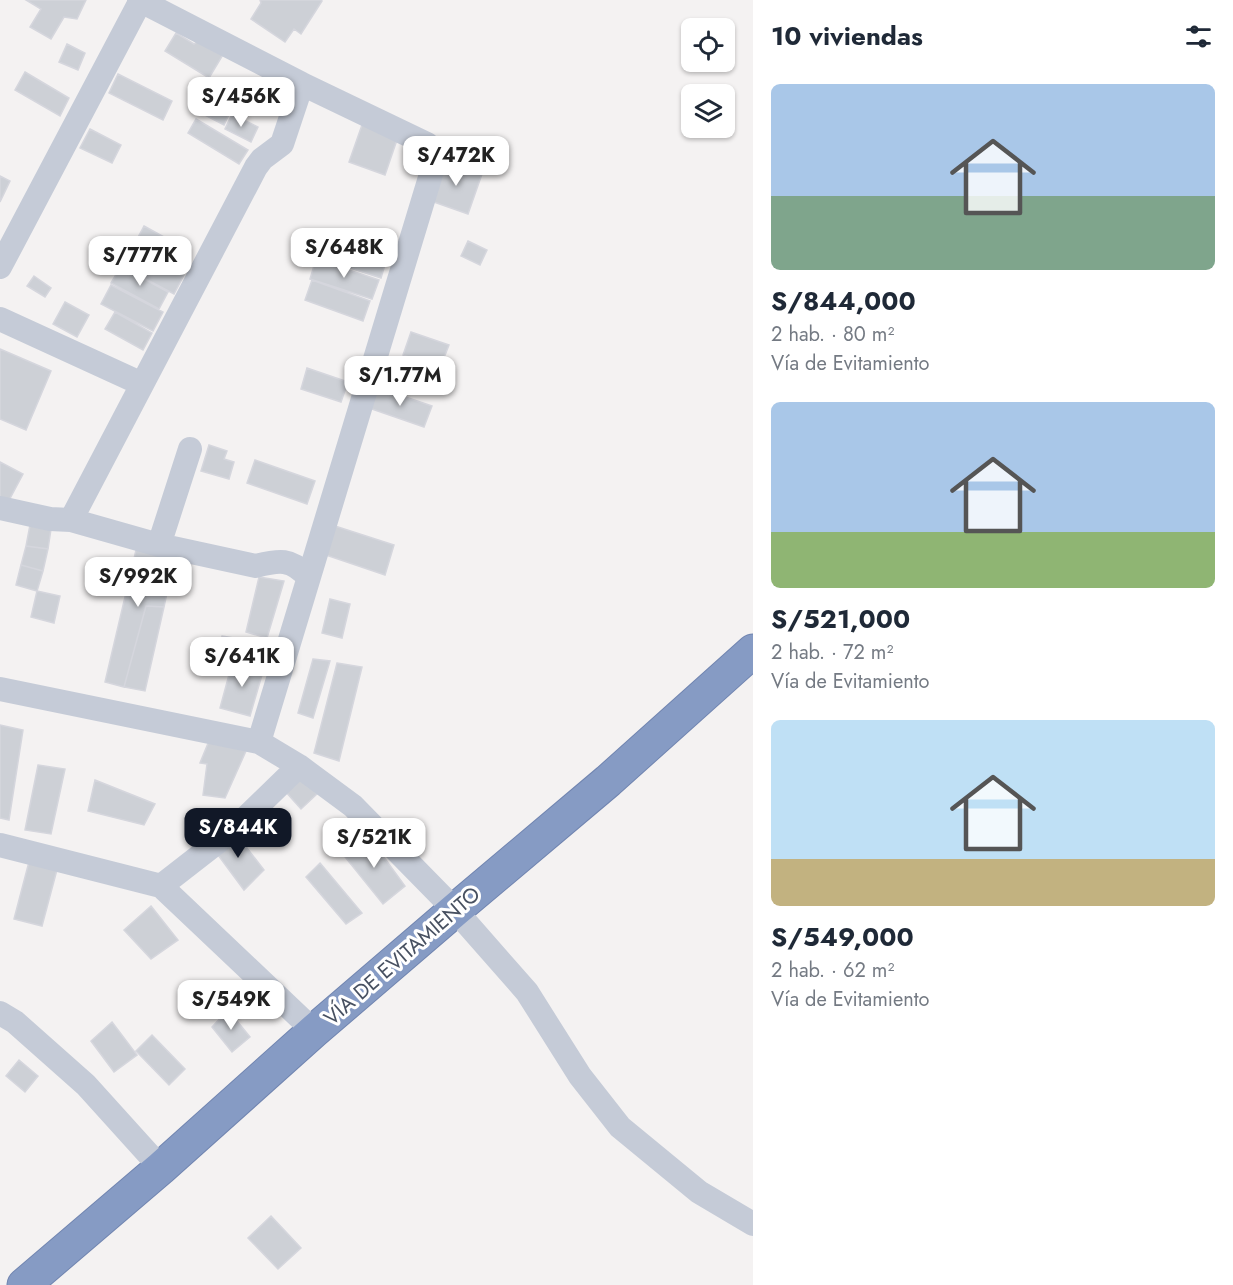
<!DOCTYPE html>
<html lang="es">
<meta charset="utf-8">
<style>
body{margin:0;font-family:Jost,sans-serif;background:#f6f6f7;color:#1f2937;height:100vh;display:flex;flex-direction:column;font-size:22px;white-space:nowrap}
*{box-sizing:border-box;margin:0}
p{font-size:20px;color:#747a83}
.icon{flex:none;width:33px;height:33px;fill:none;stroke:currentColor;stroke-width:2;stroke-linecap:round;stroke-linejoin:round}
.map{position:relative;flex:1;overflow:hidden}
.sheet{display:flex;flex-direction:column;background:#fff;width:480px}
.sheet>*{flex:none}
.controls{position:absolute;left:681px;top:18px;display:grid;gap:12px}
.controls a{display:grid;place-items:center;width:54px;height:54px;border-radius:9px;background:#fff;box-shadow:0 2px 4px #0004;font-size:30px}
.price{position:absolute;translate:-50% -51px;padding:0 14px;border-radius:12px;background:#fff;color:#222;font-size:20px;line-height:39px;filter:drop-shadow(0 2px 3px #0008)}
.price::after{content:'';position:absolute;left:50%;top:36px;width:18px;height:14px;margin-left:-9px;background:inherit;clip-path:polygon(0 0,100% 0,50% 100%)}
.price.current{background:#111827;color:#fff}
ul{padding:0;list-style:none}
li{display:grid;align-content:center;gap:12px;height:318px;padding:0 18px}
li span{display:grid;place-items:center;height:186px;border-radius:9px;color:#555}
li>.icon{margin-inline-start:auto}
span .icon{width:108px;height:108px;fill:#fffc;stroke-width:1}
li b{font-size:26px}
h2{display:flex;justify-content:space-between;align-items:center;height:72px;padding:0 18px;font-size:26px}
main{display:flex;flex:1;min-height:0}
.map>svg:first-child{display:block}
</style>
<main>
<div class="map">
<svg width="753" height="1285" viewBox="0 0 753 1285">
<rect width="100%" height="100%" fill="#f4f2f2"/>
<path fill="#cdd0d6" stroke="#d5d6dd" stroke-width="1.5" d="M26,0H86L77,19L64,17L51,39L30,27L41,9Z
M260,0H320L322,1L301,34L294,29L285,42L251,19L261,3Z
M176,33L194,44L201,39L224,53L209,78L165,51Z
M67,44L85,53L78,70L59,62Z
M25,72L69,98L60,116L15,90Z
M118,74L172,101L163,120L109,93Z
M206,93L233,106L224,125L197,111Z
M232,114L258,127L251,142L225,129Z
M196,119L248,150L239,164L188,133Z
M362,125L398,137L385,175L349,162Z
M90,129L121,145L112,163L80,148Z
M444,161L482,174L468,214L431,201Z
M0,176L10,181L0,202Z
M144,226L166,238L156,257L134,245Z
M326,238L387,258L381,278L319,258Z
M468,241L487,250L480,265L461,256Z
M131,247L184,275L174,294L121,266Z
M316,259L379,280L372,299L310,279Z
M121,266L168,292L159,309L111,283Z
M34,276L51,288L45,297L27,286Z
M312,280L370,301L363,321L305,300Z
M111,285L163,312L153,331L101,304Z
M65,302L89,315L77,337L53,324Z
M115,312L152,333L143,350L105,329Z
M411,332L449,345L440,368L403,355Z
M0,349L51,371L26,430L0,419Z
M307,368L348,382L341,402L301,389Z
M376,387L432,406L424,427L369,408Z
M209,445L227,451L224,459L234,462L229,479L201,471Z
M255,460L315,481L307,504L247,483Z
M0,462L23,474L6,506L0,503Z
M30,525L51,529L48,549L26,546Z
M335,526L394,545L385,575L326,555Z
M26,546L48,549L43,571L21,565Z
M136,550L175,556L164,607L146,606L124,687L105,682Z
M21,565L43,571L37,591L16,585Z
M259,577L284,581L267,638L246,632Z
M37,591L60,596L54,623L31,617Z
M330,599L350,604L342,638L322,633Z
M146,606L164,607L145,691L124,687Z
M222,636L269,644L266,665L219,657Z
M313,659L330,661L313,718L298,713Z
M233,660L264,668L250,716L220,708Z
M337,663L362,667L339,761L314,753Z
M0,725L23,730L9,820L0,818Z
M209,741L246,751L225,798L203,795L207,764L200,763Z
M38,765L65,769L51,834L25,830Z
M302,776L317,794L301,809L285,791Z
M95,780L155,804L144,825L88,811Z
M233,830L264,870L244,890L212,847Z
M367,834L405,886L383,904L341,852Z
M30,858L58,866L42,926L14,919Z
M320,863L362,913L346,924L306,877Z
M151,906L178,940L151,959L124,930Z
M228,1010L250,1037L232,1052L212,1027Z
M112,1022L137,1055L114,1072L91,1041Z
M152,1035L185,1069L169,1085L136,1051Z
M19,1060L38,1076L25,1092L6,1076Z
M271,1216L301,1248L278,1269L248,1238Z"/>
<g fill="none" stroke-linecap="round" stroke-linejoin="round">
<g stroke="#7185b0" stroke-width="35">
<path id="highway" d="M24,1285L161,1168L314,1031L455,910L608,781L753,651"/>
</g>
<path stroke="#c5cbd7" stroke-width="24" d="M139,0L302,84L427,144L435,152V161L259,742
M0,267L141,0
M0,319L142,384
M0,508L50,519L71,520L159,545L256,566C279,560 291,558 308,577
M71,520L256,167L262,159L282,144L302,84
M159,545L190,449
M0,689L259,742L299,766L353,806L455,910L527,992L580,1076L620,1127L699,1192L753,1224
M0,845L161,886L314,1031
M161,886L233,830L299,766
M0,1013L15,1022L86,1085L161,1168"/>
<use href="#highway" stroke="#869bc4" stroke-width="33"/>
</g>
<g text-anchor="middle" stroke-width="6" stroke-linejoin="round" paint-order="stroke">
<g font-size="21" fill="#485161" stroke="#fff">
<text transform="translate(402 956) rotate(-41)" y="7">VÍA DE EVITAMIENTO</text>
</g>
</g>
</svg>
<div class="controls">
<a><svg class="icon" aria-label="locate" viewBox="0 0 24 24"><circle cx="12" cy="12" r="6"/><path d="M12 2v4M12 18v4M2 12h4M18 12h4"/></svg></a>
<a><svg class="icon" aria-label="layers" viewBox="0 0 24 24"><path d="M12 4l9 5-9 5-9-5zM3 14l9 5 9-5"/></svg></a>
</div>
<b class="price" style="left:241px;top:128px">S/456K</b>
<b class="price" style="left:456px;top:187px">S/472K</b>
<b class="price" style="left:344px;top:279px">S/648K</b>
<b class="price" style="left:140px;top:287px">S/777K</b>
<b class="price" style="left:400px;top:407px">S/1.77M</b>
<b class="price" style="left:138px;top:608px">S/992K</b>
<b class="price" style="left:242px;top:688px">S/641K</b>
<b class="price current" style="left:238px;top:859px">S/844K</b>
<b class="price" style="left:374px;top:869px">S/521K</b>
<b class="price" style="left:231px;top:1031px">S/549K</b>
</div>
<section class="sheet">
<h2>10 viviendas<svg class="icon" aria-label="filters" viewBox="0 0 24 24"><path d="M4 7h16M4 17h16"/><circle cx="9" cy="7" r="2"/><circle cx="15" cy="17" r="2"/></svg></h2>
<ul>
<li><span style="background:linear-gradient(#a9c7e8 60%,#7fa58c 0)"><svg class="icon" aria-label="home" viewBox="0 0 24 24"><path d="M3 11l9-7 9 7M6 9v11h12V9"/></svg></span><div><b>S/844,000</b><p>2 hab. · 80 m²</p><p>Vía de Evitamiento</p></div></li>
<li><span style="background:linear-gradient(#a9c7e8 70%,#8fb573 0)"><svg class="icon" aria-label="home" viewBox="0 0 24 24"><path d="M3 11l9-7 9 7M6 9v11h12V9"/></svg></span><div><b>S/521,000</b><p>2 hab. · 72 m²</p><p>Vía de Evitamiento</p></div></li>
<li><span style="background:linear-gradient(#bfe0f5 75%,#c2b280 0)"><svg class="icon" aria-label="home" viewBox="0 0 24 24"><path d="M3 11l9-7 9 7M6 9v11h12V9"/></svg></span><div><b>S/549,000</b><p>2 hab. · 62 m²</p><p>Vía de Evitamiento</p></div></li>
</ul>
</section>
</main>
